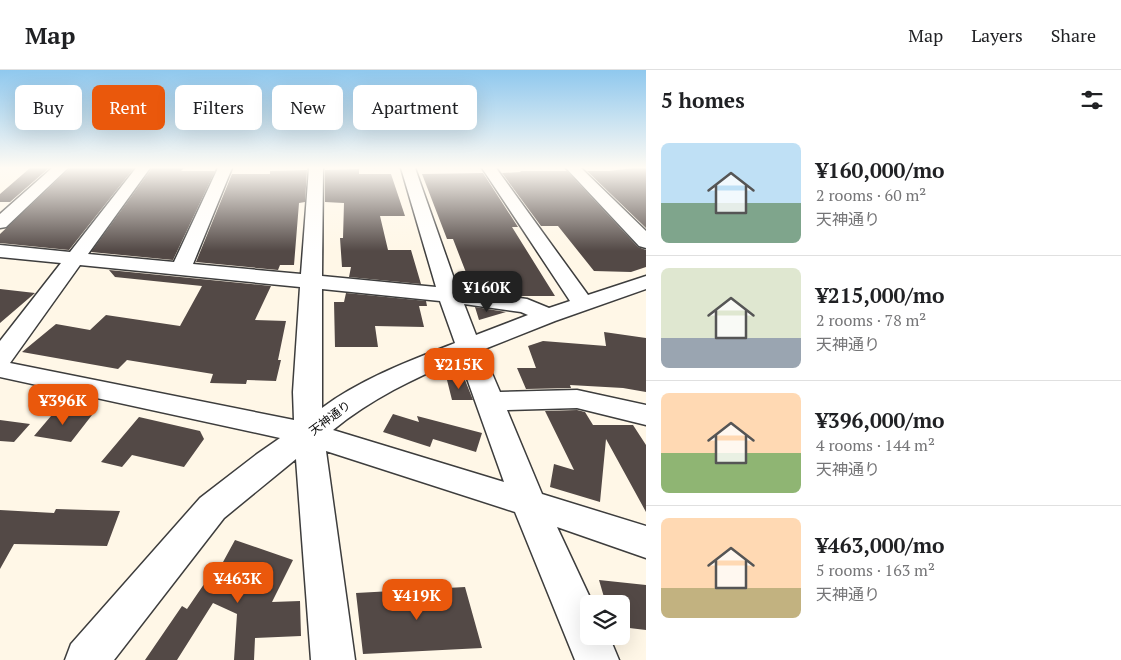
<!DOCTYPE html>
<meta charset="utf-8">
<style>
body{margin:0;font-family:"PT Serif","Noto Sans JP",serif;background:#f2f2f2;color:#202124;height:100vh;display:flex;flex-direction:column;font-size:19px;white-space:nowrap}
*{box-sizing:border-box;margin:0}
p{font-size:16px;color:#757577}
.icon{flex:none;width:28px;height:28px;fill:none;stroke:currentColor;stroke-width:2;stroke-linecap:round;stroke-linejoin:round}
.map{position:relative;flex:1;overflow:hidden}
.drawer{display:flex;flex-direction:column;background:#fff;width:475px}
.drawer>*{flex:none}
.top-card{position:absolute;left:15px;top:15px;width:475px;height:45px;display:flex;gap:10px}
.fabs{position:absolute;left:580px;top:525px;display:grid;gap:10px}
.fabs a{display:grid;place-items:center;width:50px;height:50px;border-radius:8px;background:#fff;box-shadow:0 5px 20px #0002;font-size:25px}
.price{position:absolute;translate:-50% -42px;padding:0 11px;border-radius:10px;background:#ea580c;color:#fff;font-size:16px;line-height:32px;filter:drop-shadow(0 1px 2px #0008)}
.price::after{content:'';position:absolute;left:50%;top:30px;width:15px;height:11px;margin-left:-8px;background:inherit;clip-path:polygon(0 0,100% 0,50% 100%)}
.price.selected{background:#222;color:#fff}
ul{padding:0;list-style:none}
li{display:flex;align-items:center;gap:15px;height:125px;padding:0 15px}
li+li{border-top:1px solid #e0e0e0}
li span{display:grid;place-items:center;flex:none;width:140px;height:100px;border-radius:8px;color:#555}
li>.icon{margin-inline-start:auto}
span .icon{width:60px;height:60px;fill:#fffc;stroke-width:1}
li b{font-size:21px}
h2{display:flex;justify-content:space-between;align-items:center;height:60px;padding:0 15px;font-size:21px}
.pill{padding:0 18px;border-radius:8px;background:#fff;box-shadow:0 5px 20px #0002;font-size:18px;line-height:45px}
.pill.selected{background:#ea580c;color:#fff}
header{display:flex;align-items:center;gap:30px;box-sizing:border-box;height:70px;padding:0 25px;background:#fff;border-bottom:1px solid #e0e0e0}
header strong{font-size:24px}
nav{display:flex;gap:28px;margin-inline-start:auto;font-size:18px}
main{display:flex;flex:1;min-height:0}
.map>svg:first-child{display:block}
</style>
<header>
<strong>Map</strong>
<nav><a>Map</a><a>Layers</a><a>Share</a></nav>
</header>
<main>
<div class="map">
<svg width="646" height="590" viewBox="0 0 646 590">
<rect width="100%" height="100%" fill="#fff7e7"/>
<path fill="#534946" d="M30,98H49L10,132H0V124Z
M70,98H134L69,180L0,173V164Z
M152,98H184L181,101H215L173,190L91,182Z
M633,98H646V158L587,101H609Z
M359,99V104H391L405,146H380L388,180H411L421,214L349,207L351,197H342L340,168H343L344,133L325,132V100Z
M307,100L305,132L299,133L294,195H280L278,200L196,192L232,104H270V101Z
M520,101H567L638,177L646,180V197L631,202L594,201L558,156H541L502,103L521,102Z
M483,103L518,157H512L555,226H521L469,220L468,215L472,218L453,169H447L422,104Z
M109,200L271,216L255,250L286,251L278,290H281L276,311L247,310L246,314L210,313L213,304L127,290L118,299L22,282L56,254L90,260L106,245L180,256L202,216L115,207Z
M0,219L35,223L0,253Z
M346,223L426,231L427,236H419L424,257L375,256L378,277H335L334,232H344Z
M475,237L506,242L479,250Z
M604,262L646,268V322L623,318L570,315L571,318L526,319L517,298H536L528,276L543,271L606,276Z
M447,310H465L473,330H452Z
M57,339L92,345L71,372L34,366Z
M577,340L585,342L593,355H633L646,375V442L606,369L600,432L550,417L554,394L574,400L545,341Z
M393,344L419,352L417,346L482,363L476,382L433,369L430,377L383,362Z
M139,347L200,361L204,369L184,397L132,385L122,397L101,392Z
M0,350L30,354L14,372L0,371Z
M56,439L120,441L107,476L14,474L0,499V440L54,443Z
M235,470L293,490L272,532L300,531L301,566L255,568L254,590H234L237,544L213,533L177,590H145L182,536L187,539L213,501L217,503Z
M599,510L646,515V560L621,557V534H606Z
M465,517L482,578L363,584L356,523Z"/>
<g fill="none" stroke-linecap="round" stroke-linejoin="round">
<g stroke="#3d3d3d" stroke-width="3">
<path id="minor" d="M52,98H68L6,157L0,158V144Z
M136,98H150L88,184L174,192L218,98H232L193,194L301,204L309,98H323L322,206L436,217L401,98H415L458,220L527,229L549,238L570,231L482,98H496L588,225L646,206V219L555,251L482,280L500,322L577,320L646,335V355L577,338L507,340L542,424L646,456V488L557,457L593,534H589V566H609L619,590H575L515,442L326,381L355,590H311L296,389L224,448L114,590H65L71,574L200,428L257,384L280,368L0,307V271L61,193L0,187V175L70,182ZM80,195L300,217L293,322L294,350L10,293ZM322,219L440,231L455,273C409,291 361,309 322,338ZM464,234L521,242L528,245L476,265ZM460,289L504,412L333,360C371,329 414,308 460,289Z
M566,98H581L646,161V178L639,176Z"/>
</g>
<use href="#minor" fill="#fff" fill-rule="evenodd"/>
</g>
<linearGradient id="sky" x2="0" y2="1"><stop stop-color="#8fc8ee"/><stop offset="0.54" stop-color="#fffbf4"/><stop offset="1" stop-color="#fffbf4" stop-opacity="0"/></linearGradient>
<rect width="646" height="181" fill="url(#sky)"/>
<g text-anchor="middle" stroke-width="5" stroke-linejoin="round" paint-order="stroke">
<g font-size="12" fill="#0a0a0a" stroke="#fff">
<text transform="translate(330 348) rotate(-37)" y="4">天神通り</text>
</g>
</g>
</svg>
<div class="fabs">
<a><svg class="icon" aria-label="layers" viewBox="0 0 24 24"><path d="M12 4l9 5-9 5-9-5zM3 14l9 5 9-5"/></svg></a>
</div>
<b class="price selected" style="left:487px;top:243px">¥160K</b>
<b class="price" style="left:459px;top:320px">¥215K</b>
<b class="price" style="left:63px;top:356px">¥396K</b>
<b class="price" style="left:238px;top:534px">¥463K</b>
<b class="price" style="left:417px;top:551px">¥419K</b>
<div class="top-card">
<a class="pill">Buy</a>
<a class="pill selected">Rent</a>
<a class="pill">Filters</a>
<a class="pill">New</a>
<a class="pill">Apartment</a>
</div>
</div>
<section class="drawer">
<h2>5 homes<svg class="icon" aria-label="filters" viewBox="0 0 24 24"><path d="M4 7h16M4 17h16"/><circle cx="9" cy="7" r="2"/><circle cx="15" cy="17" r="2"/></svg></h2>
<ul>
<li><span style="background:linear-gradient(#bfe0f5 60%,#7fa58c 0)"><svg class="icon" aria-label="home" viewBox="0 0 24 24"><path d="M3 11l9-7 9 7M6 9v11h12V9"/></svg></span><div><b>¥160,000/mo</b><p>2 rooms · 60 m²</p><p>天神通り</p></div></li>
<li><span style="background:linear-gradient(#dfe7d0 70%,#9aa5b1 0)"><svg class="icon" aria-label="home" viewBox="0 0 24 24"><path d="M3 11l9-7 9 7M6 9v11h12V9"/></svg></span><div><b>¥215,000/mo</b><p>2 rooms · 78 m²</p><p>天神通り</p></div></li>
<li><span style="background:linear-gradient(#ffd9b3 60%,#8fb573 0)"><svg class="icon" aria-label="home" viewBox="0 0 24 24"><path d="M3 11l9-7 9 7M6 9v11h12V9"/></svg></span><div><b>¥396,000/mo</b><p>4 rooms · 144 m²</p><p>天神通り</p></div></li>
<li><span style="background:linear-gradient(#ffd9b3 70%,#c2b280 0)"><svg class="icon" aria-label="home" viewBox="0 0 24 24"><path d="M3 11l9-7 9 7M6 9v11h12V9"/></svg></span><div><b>¥463,000/mo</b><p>5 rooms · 163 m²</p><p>天神通り</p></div></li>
</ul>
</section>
</main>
